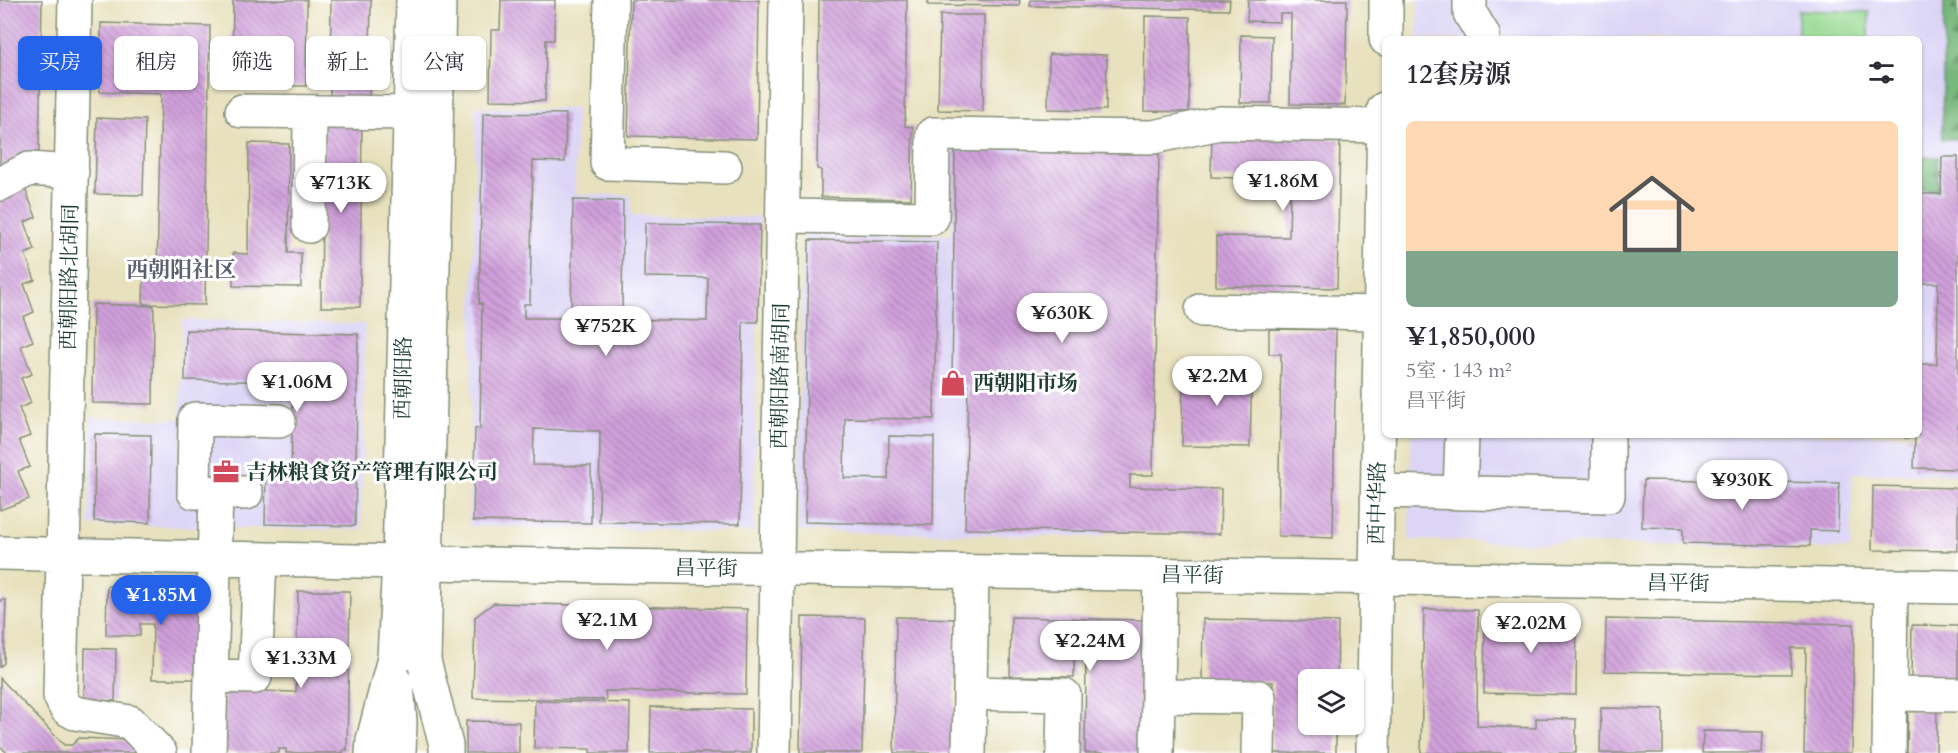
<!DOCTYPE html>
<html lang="zh">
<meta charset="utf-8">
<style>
body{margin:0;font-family:Cardo,"Noto Serif SC",serif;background:#f2f2f3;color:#2b2b33;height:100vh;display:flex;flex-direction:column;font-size:22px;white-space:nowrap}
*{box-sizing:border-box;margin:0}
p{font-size:20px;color:#7c7c81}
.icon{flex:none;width:33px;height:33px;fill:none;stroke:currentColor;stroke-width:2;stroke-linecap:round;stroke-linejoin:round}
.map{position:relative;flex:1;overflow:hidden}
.side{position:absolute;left:1382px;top:36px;width:540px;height:402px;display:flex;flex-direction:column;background:#fff;border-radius:9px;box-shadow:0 2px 4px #0004}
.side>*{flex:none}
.banner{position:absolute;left:18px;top:36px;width:570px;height:54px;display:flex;gap:12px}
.tools{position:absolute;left:1298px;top:669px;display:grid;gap:12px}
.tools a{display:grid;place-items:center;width:66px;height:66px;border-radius:9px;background:#fff;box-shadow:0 2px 4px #0004;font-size:30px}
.price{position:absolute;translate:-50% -51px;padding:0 14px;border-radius:21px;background:#fff;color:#222;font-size:20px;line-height:39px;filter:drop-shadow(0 2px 3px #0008)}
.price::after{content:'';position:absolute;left:50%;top:36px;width:18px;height:14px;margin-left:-9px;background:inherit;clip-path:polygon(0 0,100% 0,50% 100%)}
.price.selected{background:#2563eb;color:#fff}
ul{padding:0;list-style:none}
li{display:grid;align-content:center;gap:12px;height:318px;padding:0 24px}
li+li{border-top:2px solid #e1e1e2}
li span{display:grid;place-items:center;height:186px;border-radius:9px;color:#555}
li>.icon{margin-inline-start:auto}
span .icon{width:108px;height:108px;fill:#fffc;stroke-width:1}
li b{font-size:26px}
h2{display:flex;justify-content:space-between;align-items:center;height:72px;padding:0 24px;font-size:26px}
.tag{padding:0 21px;border-radius:9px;background:#fff;box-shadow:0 2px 4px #0004;font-size:21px;line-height:54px}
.tag.selected{background:#2563eb;color:#fff}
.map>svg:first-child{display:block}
</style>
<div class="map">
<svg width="1958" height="753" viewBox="0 0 1958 753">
<defs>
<pattern id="forest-firs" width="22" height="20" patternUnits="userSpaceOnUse" patternTransform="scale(1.5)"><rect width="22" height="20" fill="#78b87a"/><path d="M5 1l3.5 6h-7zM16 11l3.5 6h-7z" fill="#629765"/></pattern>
<pattern id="building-back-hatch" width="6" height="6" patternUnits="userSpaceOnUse" patternTransform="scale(1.5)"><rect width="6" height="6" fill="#d1a0dc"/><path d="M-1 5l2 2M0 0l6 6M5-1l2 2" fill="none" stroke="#a984b3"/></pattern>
</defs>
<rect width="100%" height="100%" fill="#fff"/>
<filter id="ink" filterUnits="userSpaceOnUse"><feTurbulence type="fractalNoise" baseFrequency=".0167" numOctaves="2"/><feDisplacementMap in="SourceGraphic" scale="12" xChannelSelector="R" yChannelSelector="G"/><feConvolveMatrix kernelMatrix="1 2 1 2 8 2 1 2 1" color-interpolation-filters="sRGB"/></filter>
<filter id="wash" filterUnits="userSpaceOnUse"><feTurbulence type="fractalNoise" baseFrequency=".008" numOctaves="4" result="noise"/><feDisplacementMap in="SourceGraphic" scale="24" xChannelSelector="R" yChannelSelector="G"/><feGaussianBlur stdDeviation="1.35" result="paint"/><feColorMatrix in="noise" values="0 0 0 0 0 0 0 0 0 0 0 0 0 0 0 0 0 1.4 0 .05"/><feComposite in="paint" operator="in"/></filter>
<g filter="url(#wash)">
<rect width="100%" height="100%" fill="#e8e1bd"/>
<path fill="#dcd5f6" d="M1418,0H1958V475L1853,473L1851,549L1409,540L1411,435H1918V39H1418Z
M476,107L576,109L575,194L631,195V215L759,217L754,532L469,526Z
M952,143L1110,146L1104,537L798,531L803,232L951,235Z
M182,320L365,324L361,530L89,525L91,418L180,419Z"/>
<path fill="url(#forest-firs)" stroke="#4c7a57" stroke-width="1.5" d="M1944,1H1958V139H1942Z
M1919,157H1938V190H1919Z"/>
<path fill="#96d890" stroke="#5a8a62" stroke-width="1.5" d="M1798,10L1869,12L1868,39H1798Z"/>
<g id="blocks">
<path fill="url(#building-back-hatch)" d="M0,0H42L39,152H29L0,168Z
M233,0H307L306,86L232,85Z
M331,0H371L369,102H330Z
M501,0H555L554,40H546L545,101L490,100L491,30H500Z
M631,0H759L757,139L628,136Z
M819,0H907L905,126L913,127L911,199L821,197V170L817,169Z
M928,0H1020L1019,6L928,5Z
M1031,0H1230L1229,10L1030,6Z
M1248,0H1347L1345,105L1290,104L1291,14H1280V22L1247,21Z
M940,15H984L983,111L938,110Z
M1145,16L1190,17L1189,112L1144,111Z
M101,23L210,26L205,305L143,304L144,271H157L161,94L100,92Z
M1241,35L1272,36L1271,103H1240Z
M1049,54L1107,55L1106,110L1048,109Z
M483,113L566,114L565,162L533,161L530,304H524V318H571L573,200L623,201L622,319L707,321L708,278L644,277L645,223L760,225L758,322H743L740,524L599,522L600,431L534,429L533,465L591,466V523L473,521L475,428L480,429L482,303L479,304Z
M97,118L145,120L143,195L95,194Z
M323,120L362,121L360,307H321Z
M1212,136L1340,139L1337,288L1216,286V236L1289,237L1290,189L1237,188V178L1211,177Z
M249,143L289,144L288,253H301V287L233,286V253L248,254Z
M955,151L1159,154L1153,475H1130V487L1221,489L1220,534L965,529L968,385H952Z
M1942,157H1958V469L1914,468L1915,438H1905V435H1918V364H1937L1938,283H1918V194H1941Z
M24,186L36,217L25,222L35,250L25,254L35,280L24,284L34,312L23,317L33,341L21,346L32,374L21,378L31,403L19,408L30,436L19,440L30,467L18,471L29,499L0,510V195Z
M809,240L937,242L934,419L845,418L844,478L888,479L889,436L934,437L933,525L805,522Z
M93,304L154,306L153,404L92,403Z
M1269,329L1336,330L1333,538L1278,536L1281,354H1269Z
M186,330L358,334L355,526L265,524L266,478H291L293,382L185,380Z
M1183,367L1252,369L1250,447L1182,446Z
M95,434L151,435L150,523L94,521Z
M1643,480L1839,483L1838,531L1810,530V546L1683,543V528L1642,527Z
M1873,486L1958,488V551L1872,550Z
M107,586L201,588L200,679H152L153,624H140V636L106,635Z
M298,591H350L347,750H343V753H286V749H279V753L222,752L224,690L296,692Z
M0,600H6L4,663L0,667Z
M494,603L747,609L746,694L605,691L606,700L473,698L475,617Z
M1424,609L1478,610L1477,726L1536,728V718L1576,719V753H1421Z
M1485,614L1577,615L1576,695L1484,693Z
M802,617L865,618L862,753H800Z
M896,617L956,619L954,753H894Z
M1011,617L1143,620L1141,753H1085L1086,655H1074V677L1010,676Z
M1203,619L1338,622L1337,680H1308V724H1336V753H1272L1273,682L1202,681Z
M1606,619L1854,624L1852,753H1804L1806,648H1791V674L1605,671Z
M1912,625L1958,626V679L1911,678Z
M85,648L116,649L115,701L84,700Z
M0,678L64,745H72L79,738L129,740L141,753H7L0,746Z
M535,701L630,703L629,753H590V749L534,748Z
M651,707L751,709V753H650Z
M1601,708L1663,709V753H1600Z
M1908,710H1937L1936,753H1907Z
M466,721L519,722V753H466Z
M1703,731L1763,732L1762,753H1702Z"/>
</g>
</g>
<g filter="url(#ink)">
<use href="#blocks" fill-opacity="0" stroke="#848f78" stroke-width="1.5"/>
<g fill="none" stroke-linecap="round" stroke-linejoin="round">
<g stroke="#848f78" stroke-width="36">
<path id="minor" d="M75,0L60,696L66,708L75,713L130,722L160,753
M611,0L607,163L725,167
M1470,0V13L1483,35V39
M1386,39V0
M242,111L410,113
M0,184L29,169L72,172
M783,216L932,218L933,134L1153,137L1220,123L1384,126
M309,226L310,112
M1202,310L1381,313
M1378,491L1608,496V435
M246,493L194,492L195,419L279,421
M1460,493L1462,435
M0,553L399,562
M426,563L1958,587
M211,676L255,677L260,559
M970,693L1064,695L1063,753
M1890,694L1958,695
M1158,696L1259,697L1258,753
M209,753L216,493
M774,753L786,0
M969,753L972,572
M1157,753L1160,575
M1373,753L1384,109
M1889,753L1891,586"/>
</g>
<g stroke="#848f78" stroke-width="36">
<path id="major" d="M439,0L424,661L446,745V753
M397,684L400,722L399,753
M372,753L373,740L394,658L399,562L413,0"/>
</g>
<use href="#minor" stroke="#fff" stroke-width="33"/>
<use href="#major" stroke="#fff" stroke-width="33"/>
</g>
</g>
<defs>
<g id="shop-bare" transform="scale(2.07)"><path d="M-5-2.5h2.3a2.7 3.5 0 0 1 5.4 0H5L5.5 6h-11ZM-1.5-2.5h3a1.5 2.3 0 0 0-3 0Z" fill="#d1495b" stroke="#fff" stroke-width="2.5" paint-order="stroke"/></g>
<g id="office-bare" transform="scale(2.07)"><path d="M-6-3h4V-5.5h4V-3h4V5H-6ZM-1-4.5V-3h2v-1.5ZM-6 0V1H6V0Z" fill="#d1495b" stroke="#fff" stroke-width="2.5" paint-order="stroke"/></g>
</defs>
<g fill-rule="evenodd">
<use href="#shop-bare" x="953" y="383"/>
<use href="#office-bare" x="226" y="472"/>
</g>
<g text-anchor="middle" stroke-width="6" stroke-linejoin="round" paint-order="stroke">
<g font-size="21" fill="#1f3d34" stroke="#fff">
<text transform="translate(69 277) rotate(-89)" y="7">西朝阳路北胡同</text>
<text transform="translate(780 376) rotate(-89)" y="7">西朝阳路南胡同</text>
<text transform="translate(403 378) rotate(-89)" y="7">西朝阳路</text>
<text transform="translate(1377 503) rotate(-89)" y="7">西中华路</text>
<text transform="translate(706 568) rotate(1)" y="7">昌平街</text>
<text transform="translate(1192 575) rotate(1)" y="7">昌平街</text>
<text transform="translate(1678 583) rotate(1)" y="7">昌平街</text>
</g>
<g font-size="21" font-weight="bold" fill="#1f3d34" stroke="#fff" text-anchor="start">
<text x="973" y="390">西朝阳市场</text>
<text x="246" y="479">吉林粮食资产管理有限公司</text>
</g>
<g font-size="22" font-weight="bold" fill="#5d606f" stroke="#fff">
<text x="181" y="277">西朝阳社区</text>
</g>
</g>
</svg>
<div class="tools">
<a><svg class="icon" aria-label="layers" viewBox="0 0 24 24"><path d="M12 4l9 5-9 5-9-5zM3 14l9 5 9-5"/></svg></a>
</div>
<b class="price" style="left:1283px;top:212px">¥1.86M</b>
<b class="price" style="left:341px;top:214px">¥713K</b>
<b class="price" style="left:1062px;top:344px">¥630K</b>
<b class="price" style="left:606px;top:357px">¥752K</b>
<b class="price" style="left:1217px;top:407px">¥2.2M</b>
<b class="price" style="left:297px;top:413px">¥1.06M</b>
<b class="price" style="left:1742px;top:511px">¥930K</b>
<b class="price selected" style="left:161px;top:626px">¥1.85M</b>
<b class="price" style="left:607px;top:651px">¥2.1M</b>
<b class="price" style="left:1531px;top:654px">¥2.02M</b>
<b class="price" style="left:1090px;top:672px">¥2.24M</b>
<b class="price" style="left:301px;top:689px">¥1.33M</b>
<div class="banner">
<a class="tag selected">买房</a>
<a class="tag">租房</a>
<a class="tag">筛选</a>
<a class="tag">新上</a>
<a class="tag">公寓</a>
</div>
<section class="side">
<h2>12套房源<svg class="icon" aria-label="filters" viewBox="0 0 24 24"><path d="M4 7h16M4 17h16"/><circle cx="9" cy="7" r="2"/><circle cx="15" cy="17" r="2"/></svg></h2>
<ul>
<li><span style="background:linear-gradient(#ffd9b3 70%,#7fa58c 0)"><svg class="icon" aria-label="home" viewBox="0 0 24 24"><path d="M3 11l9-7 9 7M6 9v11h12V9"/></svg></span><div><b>¥1,850,000</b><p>5室 · 143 m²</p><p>昌平街</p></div></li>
</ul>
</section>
</div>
